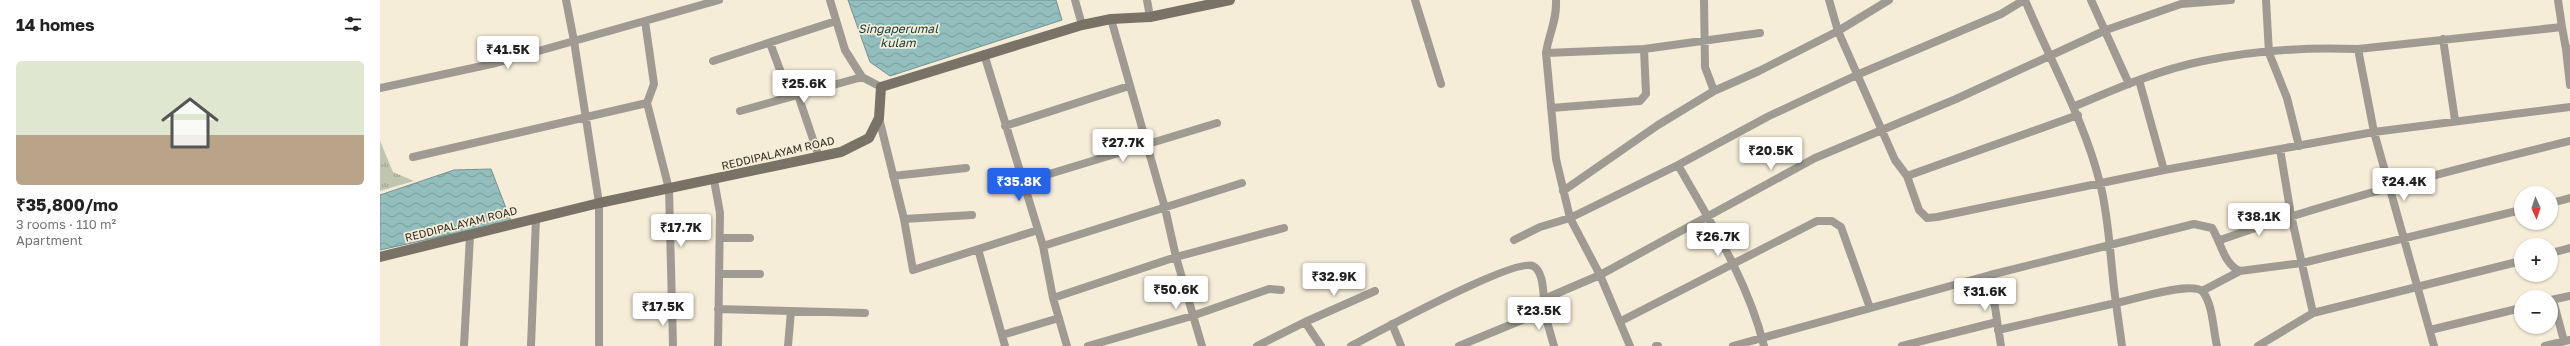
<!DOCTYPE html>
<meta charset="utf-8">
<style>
body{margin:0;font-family:"Golos Text",sans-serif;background:#f6f6f6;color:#222;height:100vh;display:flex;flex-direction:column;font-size:15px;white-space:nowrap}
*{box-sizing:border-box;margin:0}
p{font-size:13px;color:#767676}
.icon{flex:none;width:22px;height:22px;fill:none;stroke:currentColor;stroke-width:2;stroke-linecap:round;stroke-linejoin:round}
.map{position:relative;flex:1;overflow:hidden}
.sheet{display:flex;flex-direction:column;background:#fff;width:380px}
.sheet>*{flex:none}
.needle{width:26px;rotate:177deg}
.buttons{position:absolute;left:2134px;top:186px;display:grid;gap:8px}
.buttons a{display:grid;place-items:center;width:44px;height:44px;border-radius:50%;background:#fff;box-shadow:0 1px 3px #0004;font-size:20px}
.price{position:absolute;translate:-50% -34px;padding:0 9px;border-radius:4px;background:#fff;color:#222;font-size:13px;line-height:26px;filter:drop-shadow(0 1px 2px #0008)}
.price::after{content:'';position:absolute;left:50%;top:24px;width:12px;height:9px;margin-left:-6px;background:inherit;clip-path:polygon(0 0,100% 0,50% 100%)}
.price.on{background:#2563eb;color:#fff}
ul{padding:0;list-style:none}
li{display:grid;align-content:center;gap:8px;height:212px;padding:0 16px}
li span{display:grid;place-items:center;height:124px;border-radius:6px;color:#555}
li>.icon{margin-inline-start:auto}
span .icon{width:72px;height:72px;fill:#fffc;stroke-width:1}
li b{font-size:17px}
h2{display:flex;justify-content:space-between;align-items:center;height:48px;padding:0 16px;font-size:17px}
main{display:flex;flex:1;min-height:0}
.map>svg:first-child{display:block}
</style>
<main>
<section class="sheet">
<h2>14 homes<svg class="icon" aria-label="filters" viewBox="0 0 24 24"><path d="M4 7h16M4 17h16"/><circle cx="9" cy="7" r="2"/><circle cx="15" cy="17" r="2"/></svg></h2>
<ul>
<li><span style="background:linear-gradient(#dfe7d0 60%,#b9a48a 0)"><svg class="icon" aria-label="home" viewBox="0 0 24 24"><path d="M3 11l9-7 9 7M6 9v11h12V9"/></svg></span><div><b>₹35,800/mo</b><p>3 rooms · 110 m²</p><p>Apartment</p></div></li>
</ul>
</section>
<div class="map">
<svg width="2190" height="346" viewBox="0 0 2190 346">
<defs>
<pattern id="grass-tufts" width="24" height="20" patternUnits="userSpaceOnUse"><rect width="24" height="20" fill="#bfc5ae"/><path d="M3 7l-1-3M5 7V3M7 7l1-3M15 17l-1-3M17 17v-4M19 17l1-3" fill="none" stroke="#9ca08d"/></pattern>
<pattern id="water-waves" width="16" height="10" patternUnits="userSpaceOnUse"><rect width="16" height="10" fill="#93bebe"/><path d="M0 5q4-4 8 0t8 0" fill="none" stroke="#799b9a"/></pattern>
</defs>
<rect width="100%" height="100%" fill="#f6edd8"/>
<path fill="url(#grass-tufts)" d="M0,141L13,172L34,181L0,191Z"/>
<path fill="url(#water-waves)" stroke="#769290" d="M468,0H676L682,20L510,76L490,62Z
M111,169L131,221L0,250V195L74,170Z"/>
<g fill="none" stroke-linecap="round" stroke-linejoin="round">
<path stroke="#9f9b92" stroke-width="8" d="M450,0L465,50L482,77L501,87
M695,0L702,25
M767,0L770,17
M1035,0L1061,84
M1176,0C1177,21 1169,33 1166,53L1176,159L1190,218L1220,275L1250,346
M1324,0L1325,67L1334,91L1379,71L1458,31L1449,0
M1509,0L1458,31L1515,160L1527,176L1698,115
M1711,0L1749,84
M1886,0L1889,53L1907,98L1919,146
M731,19L785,208L796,257L822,346
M265,21L274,84L267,103L289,189L293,346
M2182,27L2186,49H2190
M2063,39L2075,120
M390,43L410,97
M1978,49L2182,27L2178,0
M2186,49L2190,85
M1166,53L1264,49L1380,33
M604,54L663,246L673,298L687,346
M333,61L456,21
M1759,80L1784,170
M0,88L116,63L194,41L186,0
M418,95L439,157
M1693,107C1735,89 1778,70 1823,61C1872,51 1928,47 1978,49L1994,132L2054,346
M1171,108L1260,101L1266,94L1264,49
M360,111L482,77
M499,118L524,219L533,270L658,230
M625,126L749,86
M1900,149L1911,215L1933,313L2141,261
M33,157L267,103
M1298,165C1331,223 1368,281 1384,346
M513,176L586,168
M1527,176L1539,210L1547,218L1557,217L1784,170L1994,132L2190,107
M334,180L340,213L338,346
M643,182L837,123
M1183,191L1278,125L1334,91
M2171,203L2190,198
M524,219L592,215
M340,238H370
M1134,240L1160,227L1190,218L1298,165L1389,116L1479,74L1621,14L1644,0
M1840,240C1955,200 2072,170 2190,141
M663,246L862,183
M598,249L625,346
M2171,253L2190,248
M339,274H380
M1610,275L1621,346
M1822,291L1860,271
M673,298L796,257L904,228
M2171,300L2190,296
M2173,300L2184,341
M338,309L485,313
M1164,311L1174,346
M1241,321L1437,221H1452L1461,227L1490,308
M925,322L995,291
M1012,324L1021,346
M1618,330L1736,303C1730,263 1730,222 1720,183C1704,119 1670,61 1645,0
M2050,330L2141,308
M622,335L679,318
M84,346L90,236
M151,346L156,218
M219,346V203L194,41L339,0
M408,346L411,311
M708,346L812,316L889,289L901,290
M877,346L925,322L941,346
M971,346C994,334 1136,257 1153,266C1163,271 1163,290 1164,299
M1079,346L1164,311V299L1220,275L1435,158L1576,99L1726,30L1801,4L1851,0
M1276,346H1278
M1353,346L1610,275L1814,224L1832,228C1841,242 1844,265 1860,271L1922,263L2141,210
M1522,346L1617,322
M1742,346L1736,303C1752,300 1813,280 1823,292C1833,305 1833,330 1837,346
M1878,346L1933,313
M2165,346L2190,340"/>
<path stroke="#797367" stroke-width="10" d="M0,257L219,203L461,152L489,138L499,118L501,87L702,25L731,19L770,17L850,0"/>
</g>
<g text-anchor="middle" stroke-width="3.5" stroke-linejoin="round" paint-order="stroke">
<g font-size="11" fill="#312d25" stroke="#f6edd8">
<text transform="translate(398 153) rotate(-13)" y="4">REDDIPALAYAM ROAD</text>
<text transform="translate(81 224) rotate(-14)" y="4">REDDIPALAYAM ROAD</text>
</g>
<g font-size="12" font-style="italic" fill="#103a3b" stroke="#f6edd8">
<text x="518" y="33">Singaperumal<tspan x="518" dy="14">kulam</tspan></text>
</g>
</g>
</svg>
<div class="buttons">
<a><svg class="needle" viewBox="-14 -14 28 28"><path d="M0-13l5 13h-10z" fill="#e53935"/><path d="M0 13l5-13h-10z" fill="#767676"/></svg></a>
<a>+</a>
<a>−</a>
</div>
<b class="price" style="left:128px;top:70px">₹41.5K</b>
<b class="price" style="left:424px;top:104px">₹25.6K</b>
<b class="price" style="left:743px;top:163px">₹27.7K</b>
<b class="price" style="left:1391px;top:171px">₹20.5K</b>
<b class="price on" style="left:639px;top:202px">₹35.8K</b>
<b class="price" style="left:2024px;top:202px">₹24.4K</b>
<b class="price" style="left:1879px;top:237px">₹38.1K</b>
<b class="price" style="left:301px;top:248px">₹17.7K</b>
<b class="price" style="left:1338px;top:257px">₹26.7K</b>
<b class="price" style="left:954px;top:297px">₹32.9K</b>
<b class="price" style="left:796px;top:310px">₹50.6K</b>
<b class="price" style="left:1605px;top:312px">₹31.6K</b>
<b class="price" style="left:283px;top:327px">₹17.5K</b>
<b class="price" style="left:1159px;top:331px">₹23.5K</b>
</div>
</main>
